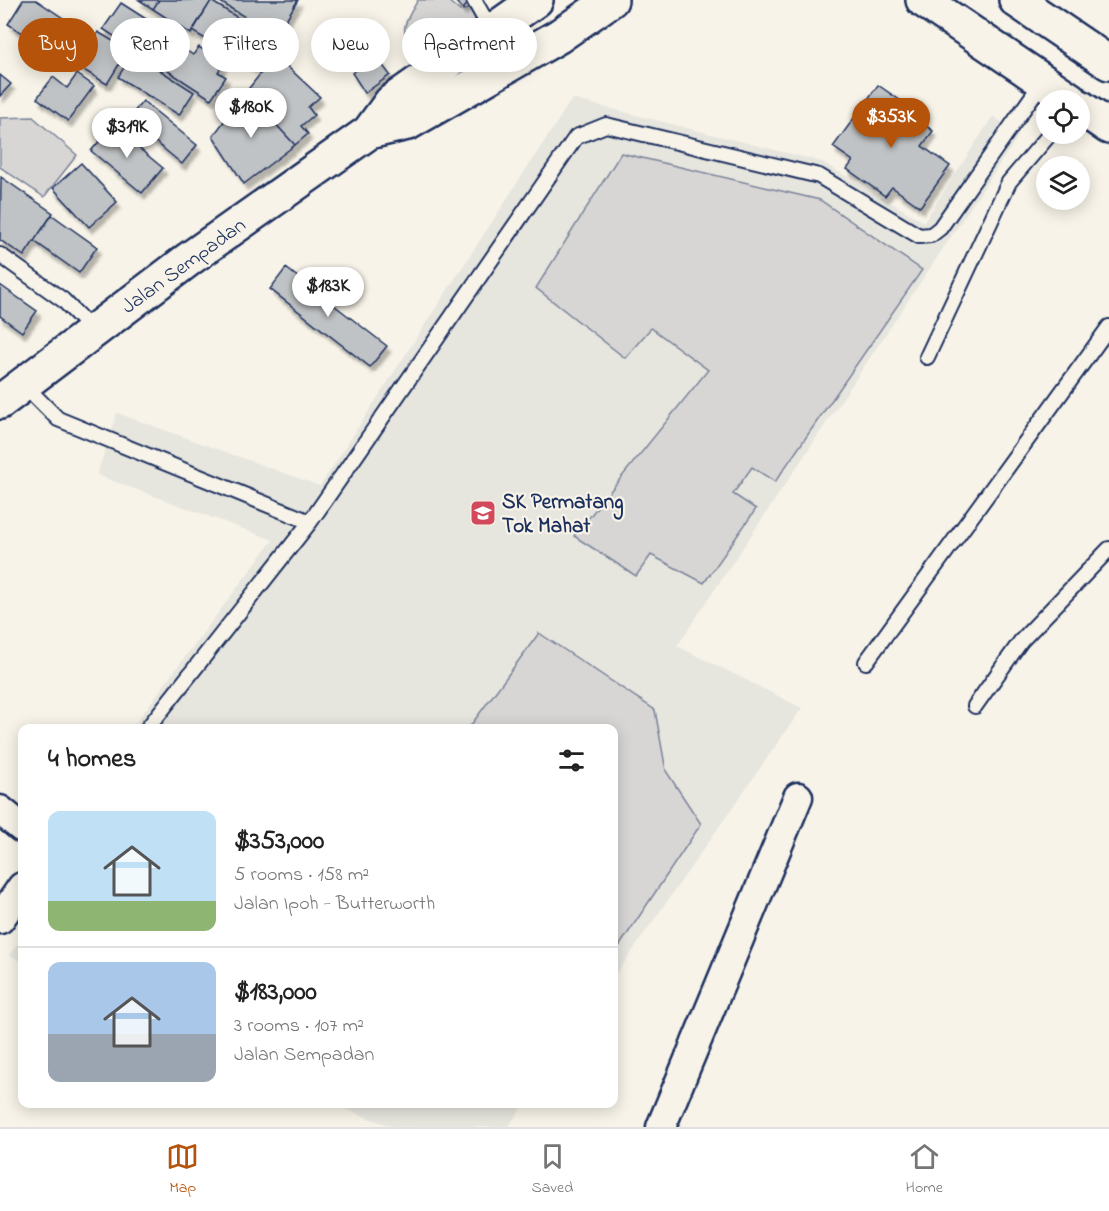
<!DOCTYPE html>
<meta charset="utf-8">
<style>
body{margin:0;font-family:"Indie Flower",sans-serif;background:#f2f2f2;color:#222;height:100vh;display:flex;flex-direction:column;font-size:22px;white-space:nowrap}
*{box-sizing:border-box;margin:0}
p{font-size:20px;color:#767676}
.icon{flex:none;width:33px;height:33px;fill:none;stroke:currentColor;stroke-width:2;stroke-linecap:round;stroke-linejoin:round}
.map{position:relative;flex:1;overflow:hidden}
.panel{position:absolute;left:18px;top:724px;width:600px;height:384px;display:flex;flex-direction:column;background:#fff;border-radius:12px;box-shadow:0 3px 15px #0003}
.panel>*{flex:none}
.hud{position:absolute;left:18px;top:18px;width:600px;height:54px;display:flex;gap:12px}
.buttons{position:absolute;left:1036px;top:90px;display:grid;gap:12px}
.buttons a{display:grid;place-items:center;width:54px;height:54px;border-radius:50%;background:#fff;box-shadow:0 3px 15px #0003;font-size:30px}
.price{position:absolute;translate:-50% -51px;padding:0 14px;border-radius:21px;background:#fff;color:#222;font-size:20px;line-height:39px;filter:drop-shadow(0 2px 3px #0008)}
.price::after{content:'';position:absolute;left:50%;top:36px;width:18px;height:14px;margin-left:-9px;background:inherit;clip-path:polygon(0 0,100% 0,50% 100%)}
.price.active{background:#b45309;color:#fff}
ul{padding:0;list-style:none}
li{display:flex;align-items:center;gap:18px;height:150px;padding:0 30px}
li+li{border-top:2px solid #e0e0e0}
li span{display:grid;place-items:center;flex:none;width:168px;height:120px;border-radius:12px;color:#555}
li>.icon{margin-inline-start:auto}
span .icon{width:72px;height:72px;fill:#fffc;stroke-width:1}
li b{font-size:26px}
h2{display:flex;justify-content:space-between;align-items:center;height:72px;padding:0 30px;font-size:26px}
.tag{padding:0 21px;border-radius:27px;background:#fff;box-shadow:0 3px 15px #0003;font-size:21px;line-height:54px}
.tag.active{background:#b45309;color:#fff}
.tabs{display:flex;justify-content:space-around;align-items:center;height:84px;border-top:2px solid #e0e0e0;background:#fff;font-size:16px;color:#767676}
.tabs a{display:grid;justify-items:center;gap:3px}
.tabs .active{color:#b45309}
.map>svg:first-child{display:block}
</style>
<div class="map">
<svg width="1109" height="1127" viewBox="0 0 1109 1127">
<defs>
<filter id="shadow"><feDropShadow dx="3.5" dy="6" stdDeviation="1.5" flood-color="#0004"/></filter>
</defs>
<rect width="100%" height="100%" fill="#f7f3e8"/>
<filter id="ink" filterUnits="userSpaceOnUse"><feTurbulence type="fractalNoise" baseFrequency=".0167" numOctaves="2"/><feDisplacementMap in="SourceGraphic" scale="12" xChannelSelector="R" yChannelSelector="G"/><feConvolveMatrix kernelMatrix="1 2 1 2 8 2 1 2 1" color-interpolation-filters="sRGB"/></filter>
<g filter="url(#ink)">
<path fill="#e6e5de" d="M572,99L822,162L924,222L993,116L1019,135L677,646L802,708L614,977V729H131L273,540L97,475L117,413L320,486Z
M22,938V962L9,955Z
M332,1104H524L508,1127H393Z"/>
<path fill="#d7d6d4" stroke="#798299" stroke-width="1.5" d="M418,0H447L460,11L472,8L476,23L433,59C419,56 402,42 405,26C407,17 414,7 418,0Z
M33,117L77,155L44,197L0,167V118Z
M621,153L820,200L922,270L775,482L752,467L733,494L756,509L704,583L651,555L636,576L574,536L708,370L651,328L625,358L536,288Z
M539,633L655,710L666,771L701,824L614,954V729H468Z"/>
<path fill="#c0c3c5" stroke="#1b2f5e" stroke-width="1.5" filter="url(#shadow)" d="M23,0H36L75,26L56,55L8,24Z
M139,0H159L153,9Z
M159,0H209L211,1L191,34L153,9Z
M217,0H298L276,36Z
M454,0H471L463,9Z
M211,1L272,39L254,68L192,31Z
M121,3L179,40L162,67L103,29Z
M98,32L128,50L107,84L77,66Z
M177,44L193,55L199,47L224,63L218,72L226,77L211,99L162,67Z
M133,53L194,92L179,115L118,77Z
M275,55L320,97L308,107L314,115L301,126L308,134L295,145L246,92Z
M376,56L390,75L365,93L352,73Z
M77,74L94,86L68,121L37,98L53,77L67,88Z
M0,75L11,84L0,96Z
M878,85L901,101L898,105L933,131L922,146L950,166L920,207L892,187L885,196L847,169L853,161L833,147Z
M246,92L295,145L244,184L213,136Z
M143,101L197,145L182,164L128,119Z
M112,126L163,168L142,193L91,151Z
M81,163L117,202L89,227L53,188Z
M1,177L53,213L24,256L0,240Z
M52,215L97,247L79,273L34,241Z
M286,268L387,346L370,367L270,289Z
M0,285L37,311L22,332L0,316Z"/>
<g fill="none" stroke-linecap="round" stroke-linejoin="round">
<g stroke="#1b2f5e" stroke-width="18">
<path id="lane" d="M474,0L491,30
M0,255L63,300L93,331
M927,357L1009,182L1050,134
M23,384L58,419L310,522
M866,662L1109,327
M975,706L1021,641L1109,549
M147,729L310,522L576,137L606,125L819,176L919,236L931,235L940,228L1043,81"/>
</g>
<g stroke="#1b2f5e" stroke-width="33">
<path id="street" d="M0,810L22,828
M0,919L22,887
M661,1127L798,797"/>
</g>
<g stroke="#1b2f5e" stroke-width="38">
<path id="secondary" d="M369,132L408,123L559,36L611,0
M0,402L189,259L369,132L391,102L536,0"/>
</g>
<g stroke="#1b2f5e" stroke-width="38">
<path id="highway" d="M923,0L1071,100
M1016,0L1109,63
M1080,107L1109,127"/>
</g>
<use href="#lane" stroke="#f7f3e8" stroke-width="14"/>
<use href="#street" stroke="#f7f3e8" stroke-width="28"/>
<use href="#secondary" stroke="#f7f3e8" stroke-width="33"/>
<use href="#highway" stroke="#f7f3e8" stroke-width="33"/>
</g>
</g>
<defs>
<g id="school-square" transform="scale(1.35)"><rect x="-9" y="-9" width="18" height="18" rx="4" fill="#d1495b" stroke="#f7f3e8"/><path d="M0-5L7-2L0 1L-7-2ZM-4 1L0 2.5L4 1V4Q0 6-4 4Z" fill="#fff"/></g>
</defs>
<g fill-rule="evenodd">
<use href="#school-square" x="483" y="513"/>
</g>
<g text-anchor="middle" stroke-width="4.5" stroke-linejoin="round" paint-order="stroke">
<g font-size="21" fill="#1b2f5e" stroke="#f7f3e8">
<text transform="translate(183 265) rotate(-36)" y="7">Jalan Sempadan</text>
</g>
<g font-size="21" font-weight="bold" fill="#1b2f5e" stroke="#f7f3e8" text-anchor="start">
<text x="502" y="508">SK Permatang<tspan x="502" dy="24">Tok Mahat</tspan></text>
</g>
</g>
</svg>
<div class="buttons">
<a><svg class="icon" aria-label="locate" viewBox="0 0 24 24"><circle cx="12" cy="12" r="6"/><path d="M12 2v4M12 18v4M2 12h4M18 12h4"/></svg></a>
<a><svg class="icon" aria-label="layers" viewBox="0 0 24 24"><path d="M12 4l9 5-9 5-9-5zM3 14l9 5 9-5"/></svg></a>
</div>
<b class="price" style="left:251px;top:139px">$180K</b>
<b class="price active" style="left:891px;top:149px">$353K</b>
<b class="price" style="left:127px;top:159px">$319K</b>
<b class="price" style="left:328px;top:318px">$183K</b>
<div class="hud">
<a class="tag active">Buy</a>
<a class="tag">Rent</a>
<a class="tag">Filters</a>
<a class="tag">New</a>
<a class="tag">Apartment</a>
</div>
<section class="panel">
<h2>4 homes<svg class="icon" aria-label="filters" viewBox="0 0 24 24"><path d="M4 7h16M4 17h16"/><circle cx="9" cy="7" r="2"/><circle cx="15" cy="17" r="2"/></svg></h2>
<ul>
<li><span style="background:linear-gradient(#bfe0f5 75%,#8fb573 0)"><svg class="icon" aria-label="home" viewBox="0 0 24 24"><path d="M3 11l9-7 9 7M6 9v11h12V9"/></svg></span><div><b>$353,000</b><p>5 rooms · 158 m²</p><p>Jalan Ipoh - Butterworth</p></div></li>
<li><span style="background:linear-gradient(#a9c7e8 60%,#9aa5b1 0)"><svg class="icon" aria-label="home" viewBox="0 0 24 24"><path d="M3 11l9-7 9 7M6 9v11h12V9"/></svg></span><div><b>$183,000</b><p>3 rooms · 107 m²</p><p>Jalan Sempadan</p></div></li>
</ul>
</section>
</div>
<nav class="tabs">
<a class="active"><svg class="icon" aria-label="map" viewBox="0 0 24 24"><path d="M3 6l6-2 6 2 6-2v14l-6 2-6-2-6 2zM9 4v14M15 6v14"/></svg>Map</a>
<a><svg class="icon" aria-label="saved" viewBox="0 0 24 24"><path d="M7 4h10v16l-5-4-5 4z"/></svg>Saved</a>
<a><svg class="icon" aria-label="home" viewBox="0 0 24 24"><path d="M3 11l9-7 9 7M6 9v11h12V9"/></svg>Home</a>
</nav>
